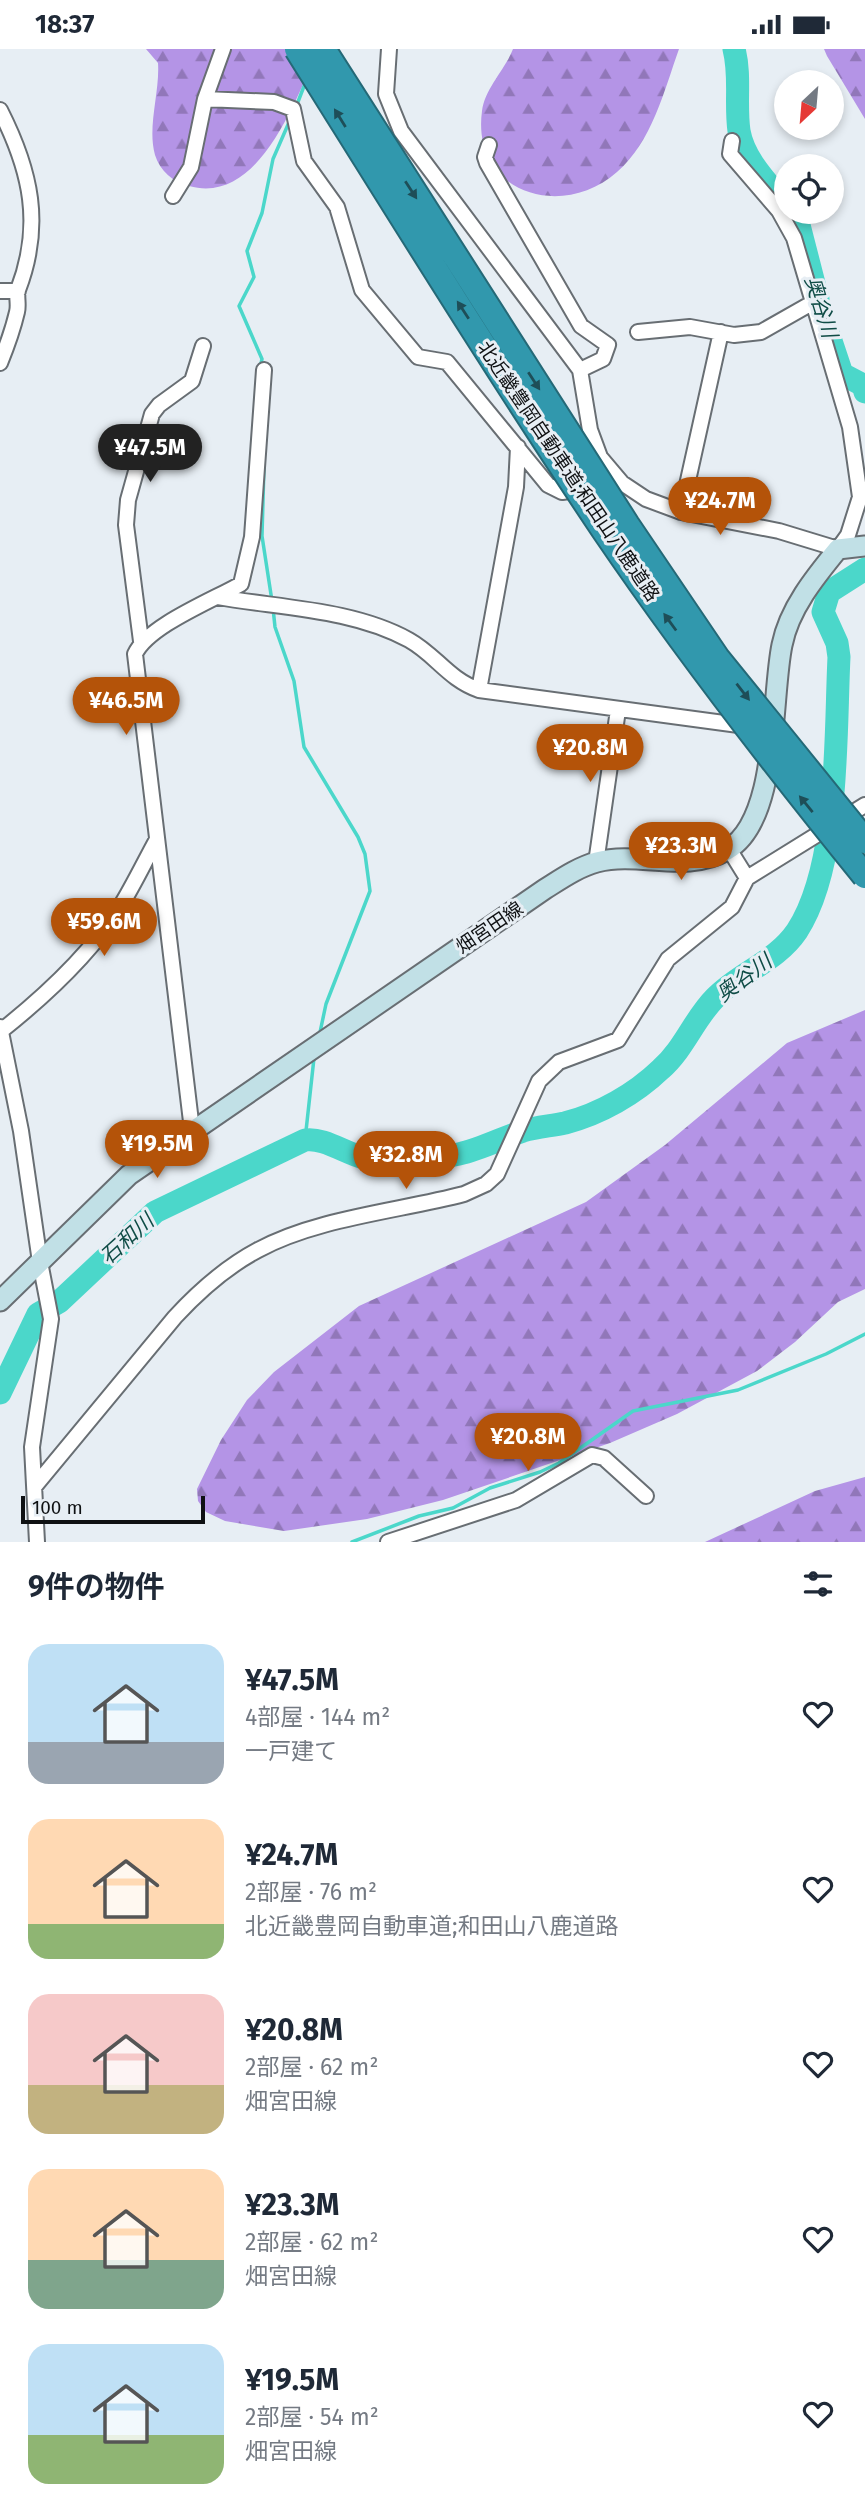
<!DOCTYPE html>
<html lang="ja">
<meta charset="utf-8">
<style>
body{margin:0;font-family:"Fira Sans","Noto Sans JP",sans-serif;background:#f2f2f3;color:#1f2937;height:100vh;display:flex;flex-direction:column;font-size:26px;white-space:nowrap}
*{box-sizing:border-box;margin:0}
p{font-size:23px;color:#747a83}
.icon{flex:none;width:38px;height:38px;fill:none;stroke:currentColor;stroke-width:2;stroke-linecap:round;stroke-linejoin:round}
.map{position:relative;height:1493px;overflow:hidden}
.drawer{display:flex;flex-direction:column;background:#fff;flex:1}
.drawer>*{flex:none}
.needle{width:46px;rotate:206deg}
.controls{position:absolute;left:774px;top:21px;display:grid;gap:14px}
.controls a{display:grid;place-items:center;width:70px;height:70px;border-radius:50%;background:#fff;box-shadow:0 4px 10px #0003;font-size:35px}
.scale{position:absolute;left:21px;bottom:18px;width:184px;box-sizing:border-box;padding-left:7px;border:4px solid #0f1113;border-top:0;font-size:19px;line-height:24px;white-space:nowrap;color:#0f1113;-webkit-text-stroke:5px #e7eef4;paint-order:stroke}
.price{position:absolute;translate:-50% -60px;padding:0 16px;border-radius:24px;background:#b45309;color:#fff;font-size:23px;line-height:46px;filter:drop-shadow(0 2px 4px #0008)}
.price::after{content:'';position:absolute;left:50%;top:42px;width:21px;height:16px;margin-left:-10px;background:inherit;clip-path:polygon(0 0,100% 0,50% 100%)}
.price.active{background:#222;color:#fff}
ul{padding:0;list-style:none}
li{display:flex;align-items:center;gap:21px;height:175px;padding:0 28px}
li span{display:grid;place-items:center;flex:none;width:196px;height:140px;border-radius:21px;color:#555}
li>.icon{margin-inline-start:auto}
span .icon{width:84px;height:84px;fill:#fffc;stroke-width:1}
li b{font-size:30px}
h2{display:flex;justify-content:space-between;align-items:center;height:84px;padding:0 28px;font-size:30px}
.status{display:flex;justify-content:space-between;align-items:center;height:49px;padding:0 35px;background:#fff;direction:ltr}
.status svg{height:19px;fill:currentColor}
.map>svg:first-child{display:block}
</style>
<div class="status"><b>18:37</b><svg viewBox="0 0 49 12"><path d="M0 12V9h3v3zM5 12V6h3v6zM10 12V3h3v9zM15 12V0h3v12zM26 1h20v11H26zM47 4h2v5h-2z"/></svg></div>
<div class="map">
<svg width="865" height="1493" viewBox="0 0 865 1493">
<defs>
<pattern id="forest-firs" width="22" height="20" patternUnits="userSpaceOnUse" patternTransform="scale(1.75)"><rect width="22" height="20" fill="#b494e6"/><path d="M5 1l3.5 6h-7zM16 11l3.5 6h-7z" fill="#9177b9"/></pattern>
</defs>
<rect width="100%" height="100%" fill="#e7eef4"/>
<path fill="url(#forest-firs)" d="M146,0H319C296,48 260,157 189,137C173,133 160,122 155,106C147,78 160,43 158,14Z
M513,0H679C664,42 652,93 617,123C562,172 471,144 482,62C485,39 505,21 513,0Z
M824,0H865V70L827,7Z
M865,961V1240L838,1253L795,1293L757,1322L677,1365L610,1394L443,1451L367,1470L284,1482L225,1472L206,1463L198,1452L197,1440L221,1391L247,1351L274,1323L359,1257L586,1153L665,1096L787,994Z
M865,1428V1493H705L815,1442Z"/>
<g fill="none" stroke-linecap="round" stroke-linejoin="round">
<path stroke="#4bd7ca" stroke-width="3.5" d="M296,58L306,32
M260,319L262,310L239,257L254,228L247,202L262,164L273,110L290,71
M264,417L262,487L272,552
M273,559L275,578L294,632L304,698L358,788L365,805L370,842L326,955L319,988
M305,1091L314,1009
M352,1493L419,1467L453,1459L490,1439L540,1423L559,1414L633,1362L738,1341L826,1305L865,1285"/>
<path stroke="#4bd7ca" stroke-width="23" d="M734,0C741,27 735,54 739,82C744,111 768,134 786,156
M792,163L799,176L818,250
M828,283L842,325L863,336L865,343
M0,1344L38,1265L59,1253L155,1163L305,1091C323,1088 345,1104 364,1109C395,1116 428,1112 459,1105C481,1100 502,1089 523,1082C537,1078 551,1077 565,1074C600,1065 635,1045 661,1020C684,1000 694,970 715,949C740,923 776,913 797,882C840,816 835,686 839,608L837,594L823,563L829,543L865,520"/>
<g stroke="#686e73" stroke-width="18">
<path id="street" d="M389,0L386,45L401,82L580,321L590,381L600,408L622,434L646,450L681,463L779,482L838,500L848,486L860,448L850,378L794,189L779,162L730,105L732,92
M205,50L274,53L293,60L304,112L337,158L362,241L418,308L447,313L548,436L562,443L583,440
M0,61C31,122 43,176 18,241C16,247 19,256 17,263C13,280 7,297 0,314
M489,96L485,108L487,114L581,277L608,296L603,310L580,321
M173,147L191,118L205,50L223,0
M0,242H18
M638,283L690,278L734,286L761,283L812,254
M681,463L721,283
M218,548C280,559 353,560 409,591C436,606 448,630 479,641L746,677
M141,592L126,476L128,451L152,365L159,356L192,332L203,297
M479,641L516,438L518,398
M596,814L618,661
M747,829L865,756
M0,978L21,1082L40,1213L51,1270L32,1398L37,1493
M1,982C45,947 90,906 120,858C133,837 144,814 156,792
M192,1081L135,605C148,577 211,552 241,535L252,488L264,321
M35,1437L175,1268C199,1242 226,1218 258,1201C317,1169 399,1162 464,1145L486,1135L497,1125L539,1032L559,1013L618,991L668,910L732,858L747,829L729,800
M388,1493L516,1451L592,1406L604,1409L646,1447"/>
</g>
<g stroke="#686e73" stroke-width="23">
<path id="secondary" d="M0,1252L129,1126L545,840C561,830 578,818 597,813C640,802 685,825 727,801C779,772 771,648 782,596C789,560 815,528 838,500L865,497"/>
</g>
<use href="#street" stroke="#fff" stroke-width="14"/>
<use href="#secondary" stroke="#c1e0e6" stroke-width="19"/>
<g stroke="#256977" stroke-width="28" stroke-linecap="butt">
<path id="highway-bridge" d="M297,0C398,161 498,323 604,481C685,600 774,715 865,827
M323,0L627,476L717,609L865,792"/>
</g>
<use href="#highway-bridge" stroke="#3198ad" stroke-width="24"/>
</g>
<defs><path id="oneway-solid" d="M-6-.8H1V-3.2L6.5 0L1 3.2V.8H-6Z" transform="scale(1.75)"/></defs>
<g fill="#1e4e58">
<use href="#oneway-solid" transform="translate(340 69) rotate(-122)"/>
<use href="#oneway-solid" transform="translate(411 141) rotate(57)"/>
<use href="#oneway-solid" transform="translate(463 261) rotate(-123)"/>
<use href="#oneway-solid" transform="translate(534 332) rotate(57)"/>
<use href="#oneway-solid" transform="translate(670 573) rotate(-126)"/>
<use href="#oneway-solid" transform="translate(743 643) rotate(52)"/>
<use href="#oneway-solid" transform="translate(806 755) rotate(-129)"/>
</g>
<g text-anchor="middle" stroke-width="6" stroke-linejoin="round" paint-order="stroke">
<g font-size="19" fill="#0f1113" stroke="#e7eef4">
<text transform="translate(569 422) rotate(56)" y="7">北近畿豊岡自動車道;和田山八鹿道路</text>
<text transform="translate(489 878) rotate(-34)" y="7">畑宮田線</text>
</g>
<g font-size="21" font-style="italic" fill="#0f4c46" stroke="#e7eef4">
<text transform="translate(821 258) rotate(73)" y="7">奥谷川</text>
<text transform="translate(744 929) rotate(-37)" y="7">奥谷川</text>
<text transform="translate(127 1190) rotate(-42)" y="7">石和川</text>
</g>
</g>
</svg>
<div class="controls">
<a><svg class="needle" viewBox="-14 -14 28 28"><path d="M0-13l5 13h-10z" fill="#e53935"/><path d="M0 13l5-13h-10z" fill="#747a83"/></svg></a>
<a><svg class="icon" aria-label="locate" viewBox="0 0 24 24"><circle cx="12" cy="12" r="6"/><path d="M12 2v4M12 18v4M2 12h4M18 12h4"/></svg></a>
</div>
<div class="scale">100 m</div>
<b class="price active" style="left:150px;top:435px">¥47.5M</b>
<b class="price" style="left:720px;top:488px">¥24.7M</b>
<b class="price" style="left:126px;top:688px">¥46.5M</b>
<b class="price" style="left:590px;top:735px">¥20.8M</b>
<b class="price" style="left:681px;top:833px">¥23.3M</b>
<b class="price" style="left:104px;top:909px">¥59.6M</b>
<b class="price" style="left:157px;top:1131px">¥19.5M</b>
<b class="price" style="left:406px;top:1142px">¥32.8M</b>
<b class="price" style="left:528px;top:1424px">¥20.8M</b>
</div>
<section class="drawer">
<h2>9件の物件<svg class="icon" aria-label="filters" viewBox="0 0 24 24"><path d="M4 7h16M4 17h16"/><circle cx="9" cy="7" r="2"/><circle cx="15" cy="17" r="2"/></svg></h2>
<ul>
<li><span style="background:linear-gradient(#bfe0f5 70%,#9aa5b1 0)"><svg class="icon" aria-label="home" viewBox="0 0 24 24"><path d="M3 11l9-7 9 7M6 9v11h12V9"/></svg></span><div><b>¥47.5M</b><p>4部屋 · 144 m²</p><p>一戸建て</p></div><svg class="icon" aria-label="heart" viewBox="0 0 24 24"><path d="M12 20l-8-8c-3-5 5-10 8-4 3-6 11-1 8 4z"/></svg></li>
<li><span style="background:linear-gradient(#ffd9b3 75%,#8fb573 0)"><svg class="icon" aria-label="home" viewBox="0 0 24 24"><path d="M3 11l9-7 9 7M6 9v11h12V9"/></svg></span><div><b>¥24.7M</b><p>2部屋 · 76 m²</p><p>北近畿豊岡自動車道;和田山八鹿道路</p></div><svg class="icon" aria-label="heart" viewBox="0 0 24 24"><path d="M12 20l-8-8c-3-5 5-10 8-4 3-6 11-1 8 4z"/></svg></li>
<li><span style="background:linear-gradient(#f6c9c9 65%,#c2b280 0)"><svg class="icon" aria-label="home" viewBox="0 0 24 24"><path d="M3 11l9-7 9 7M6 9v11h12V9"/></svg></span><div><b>¥20.8M</b><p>2部屋 · 62 m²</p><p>畑宮田線</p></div><svg class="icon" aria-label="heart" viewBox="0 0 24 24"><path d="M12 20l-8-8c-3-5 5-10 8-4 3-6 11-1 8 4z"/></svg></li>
<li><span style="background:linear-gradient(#ffd9b3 65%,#7fa58c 0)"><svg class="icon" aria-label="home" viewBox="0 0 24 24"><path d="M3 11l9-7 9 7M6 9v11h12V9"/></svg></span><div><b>¥23.3M</b><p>2部屋 · 62 m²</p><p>畑宮田線</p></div><svg class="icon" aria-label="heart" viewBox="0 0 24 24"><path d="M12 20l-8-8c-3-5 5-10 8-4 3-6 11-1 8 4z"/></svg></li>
<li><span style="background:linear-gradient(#bfe0f5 65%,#8fb573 0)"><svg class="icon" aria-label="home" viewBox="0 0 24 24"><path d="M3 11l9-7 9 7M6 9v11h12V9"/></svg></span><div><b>¥19.5M</b><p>2部屋 · 54 m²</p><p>畑宮田線</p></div><svg class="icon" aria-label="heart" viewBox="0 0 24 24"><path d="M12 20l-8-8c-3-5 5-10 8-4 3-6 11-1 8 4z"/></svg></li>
</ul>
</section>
